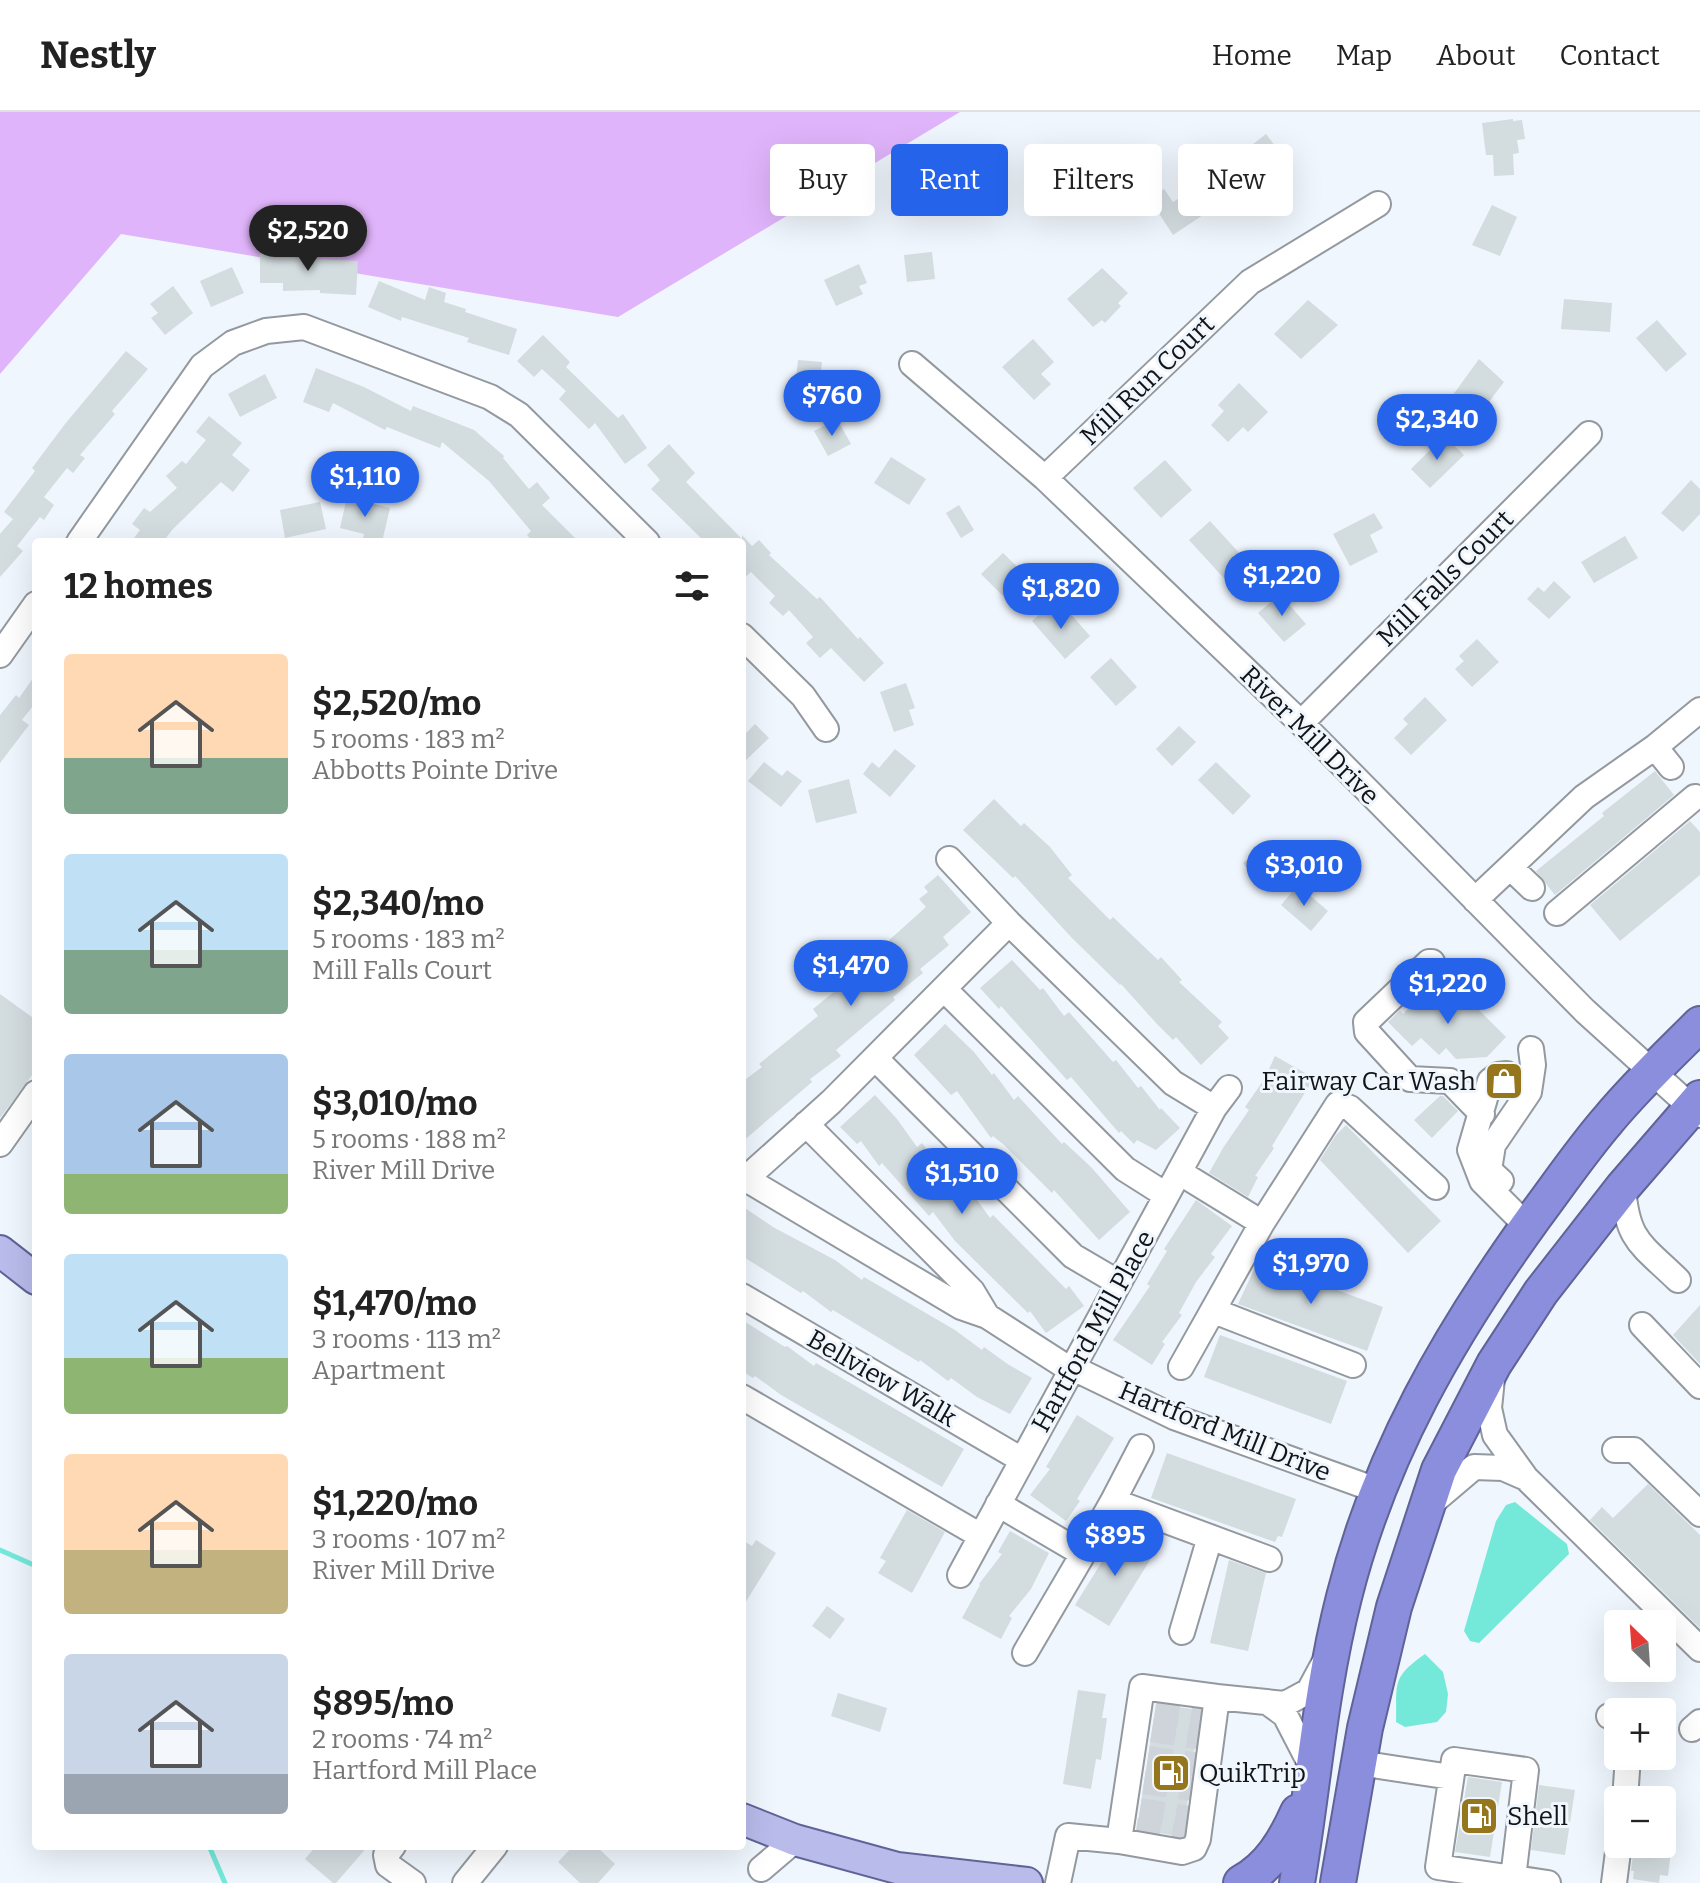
<!DOCTYPE html>
<meta charset="utf-8">
<style>
body{margin:0;font-family:Bitter,serif;background:#f2f2f2;color:#222;height:100vh;display:flex;flex-direction:column;font-size:30px;white-space:nowrap}
*{box-sizing:border-box;margin:0}
p{font-size:26px;color:#767676}
.icon{flex:none;width:44px;height:44px;fill:none;stroke:currentColor;stroke-width:2;stroke-linecap:round;stroke-linejoin:round}
.map{position:relative;flex:1;overflow:hidden}
.side{position:absolute;left:32px;top:426px;width:714px;height:1312px;display:flex;flex-direction:column;background:#fff;border-radius:8px;box-shadow:0 8px 32px #0002}
.side>*{flex:none}
.hud{position:absolute;left:770px;top:32px;width:760px;height:72px;display:flex;gap:16px}
.needle{width:52px;rotate:335deg}
.controls{position:absolute;left:1604px;top:1498px;display:grid;gap:16px}
.controls a{display:grid;place-items:center;width:72px;height:72px;border-radius:8px;background:#fff;box-shadow:0 8px 32px #0002;font-size:40px}
.price{position:absolute;translate:-50% -68px;padding:0 18px;border-radius:28px;background:#2563eb;color:#fff;font-size:26px;line-height:52px;filter:drop-shadow(0 2px 4px #0008)}
.price::after{content:'';position:absolute;left:50%;top:48px;width:24px;height:18px;margin-left:-12px;background:inherit;clip-path:polygon(0 0,100% 0,50% 100%)}
.price.current{background:#222;color:#fff}
ul{padding:0;list-style:none}
li{display:flex;align-items:center;gap:24px;height:200px;padding:0 32px}
li span{display:grid;place-items:center;flex:none;width:224px;height:160px;border-radius:8px;color:#555}
li>.icon{margin-inline-start:auto}
span .icon{width:96px;height:96px;fill:#fffc;stroke-width:1}
li b{font-size:34px}
h2{display:flex;justify-content:space-between;align-items:center;height:96px;padding:0 32px;font-size:34px}
.chip{padding:0 28px;border-radius:8px;background:#fff;box-shadow:0 8px 32px #0002;font-size:28px;line-height:72px}
.chip.current{background:#2563eb;color:#fff}
header{display:flex;align-items:center;gap:48px;box-sizing:border-box;height:112px;padding:0 40px;background:#fff;border-bottom:2px solid #e0e0e0}
header strong{font-size:38px}
nav{display:flex;gap:44px;margin-inline-start:auto;font-size:28px}
.map>svg:first-child{display:block}
</style>
<header>
<strong>Nestly</strong>
<nav><a>Home</a><a>Map</a><a>About</a><a>Contact</a></nav>
</header>
<div class="map">
<svg width="1700" height="1771" viewBox="0 0 1700 1771">
<rect width="100%" height="100%" fill="#f0f6fd"/>
<path fill="#e0b4fa" d="M0,0H960L618,205L121,122L0,262Z"/>
<path fill="#74e9da" d="M1515,1390L1567,1432L1569,1442L1479,1531L1470,1529L1464,1519L1496,1409L1506,1393Z
M1425,1542L1443,1560L1448,1582L1446,1600L1437,1610L1405,1615L1396,1610C1397,1571 1391,1566 1425,1542Z"/>
<g fill="none" stroke-linecap="round" stroke-linejoin="round">
<path stroke="#74e9da" stroke-width="5" d="M0,1438L36,1454
M209,1734L225,1771"/>
</g>
<path fill="#d3dcdf" d="M1513,7V9L1522,8L1525,27L1517,28L1519,41L1513,42L1514,63L1494,64L1493,43H1486L1482,11Z
M1266,22L1281,42L1259,59L1244,39Z
M1203,71L1218,93L1173,123L1149,86L1164,77L1173,90Z
M1492,93L1517,105L1500,144L1472,133Z
M260,137H285V145L358,149L356,183L320,181V178L283,179V171H260Z
M932,140L935,167L907,170L904,143Z
M859,152L867,171L859,174L863,182L836,194L824,168Z
M232,155L244,181L211,195L200,169Z
M1102,156L1128,181L1118,191L1121,194L1105,211L1102,208L1093,215L1067,187Z
M379,169L425,188L429,175L446,181L444,190L466,197L465,200L517,217L509,243L467,230L469,226L402,205L401,209L368,195Z
M173,174L193,201L165,223L151,206L158,201L150,192Z
M1564,187L1612,191L1610,220L1561,217Z
M1308,188L1338,213L1301,247L1274,222Z
M1657,208L1687,242L1666,260L1636,226Z
M543,223L570,250L566,255L618,306L623,302L647,336L625,352L595,311L589,317L559,287L566,279L542,257L534,265L517,249Z
M1033,227L1054,250L1041,262L1051,272L1034,288L1002,255Z
M126,239L148,257L112,299L115,302L80,343L85,346L73,361L67,356L44,385L54,393L44,408L40,405L17,434L23,439L0,465V422L13,407L4,400L35,359L32,356L65,312Z
M1479,247L1504,270L1472,312L1445,294Z
M798,248L822,250L820,270L796,267Z
M316,256L364,275L411,299L413,294L474,318L504,344L503,346L529,377L537,370L550,386L542,393L579,430H534L527,423L531,419L489,369L442,330L440,336L387,315L385,318L333,291L329,300L303,290Z
M265,262L277,286L240,305L228,282Z
M1239,271L1268,300L1248,320L1243,315L1228,330L1211,313L1224,299L1218,293Z
M209,304L242,331L232,343L250,358L233,380L221,370L172,418L163,430H131L140,418L132,412L144,396L150,400L177,376L166,364L182,349L186,352L206,328L196,320Z
M837,307L851,332L828,344L814,319Z
M1444,324L1464,343L1430,376L1411,357Z
M669,332L695,361L686,370L742,427V423L752,434L759,428L771,441L769,443L817,487L820,485L858,527L860,525L884,551L864,570L831,536L820,546L806,531L813,525L789,498L783,504L769,491L775,484L751,460L742,468V430H705L651,377L660,368L647,353Z
M891,345L926,367L909,393L874,371Z
M1165,348L1192,378L1161,406L1133,376Z
M1691,368L1700,377V402L1683,420L1661,401Z
M347,385L390,396L382,430H362L364,422L340,416Z
M320,390L326,417L285,426L280,398Z
M959,393L974,418L961,426L946,401Z
M1374,401L1383,416L1370,423L1378,440L1350,454L1333,422Z
M1210,409L1252,455L1231,474L1189,428Z
M1625,424L1638,446L1594,471L1581,450Z
M1003,441L1031,468L1009,490L981,462Z
M1554,469L1571,485L1549,507L1527,487L1538,475L1544,480Z
M1280,482L1306,512L1284,530L1258,501Z
M1050,493L1062,506L1069,500L1090,524L1065,547L1032,509Z
M1477,527L1499,550L1472,575L1455,557L1464,549L1459,544Z
M1111,546L1137,575L1116,594L1090,565Z
M36,562V590L22,608L29,613L0,651V603L16,583L19,586Z
M906,571L915,596L909,598L914,613L894,620L880,580Z
M1425,585L1447,608L1411,643L1394,626L1408,612L1403,607Z
M755,612L769,626L742,652V625Z
M1179,614L1196,630L1172,654L1156,637Z
M895,637L916,654L890,685L863,662L872,650L879,656Z
M764,650L782,664L787,658L802,669L781,695L748,669Z
M1216,650L1251,684L1233,703L1198,668Z
M1655,659L1674,683L1555,783L1536,759L1604,704L1602,701Z
M849,667L857,701L816,711L808,678Z
M994,687L1021,714L1024,711L1050,735L1072,763L1068,766L1110,808L1113,805L1158,848L1161,845L1182,868L1179,870L1222,910L1218,914L1229,926L1201,953L1176,925L1173,928L1156,911L1121,872L1120,873L1071,825L1015,764L1013,766L963,718Z
M1690,709L1700,720V763L1620,829L1590,793Z
M1259,739L1278,764L1262,776L1243,751Z
M938,763L971,800L943,825L949,833L920,857L923,861L893,885L895,888L836,938L841,944L810,967L812,970L742,1030V970L762,955L759,952L818,904L813,897L880,842L877,839L926,795L919,787L928,780L924,775Z
M1298,773L1328,799L1311,819L1281,793Z
M1012,848L1040,878L1043,876L1064,904L1069,900L1113,950L1116,948L1138,976L1141,974L1160,998L1161,996L1180,1016L1156,1038L1137,1028L1134,1032L1121,1019L1119,1021L1071,965L1067,968L1001,894L999,897L980,876Z
M1443,873L1466,896L1472,891L1506,925L1487,945L1456,947L1446,936L1439,943L1421,926L1412,934L1388,910L1400,898L1403,902L1426,879L1432,884Z
M0,882L36,908V958L0,1006Z
M945,912L974,940L992,963L994,961L1014,988L1018,984L1062,1032L1064,1030L1091,1055L1130,1100L1099,1128L1054,1078L1052,1081L1003,1032L993,1024L991,1026L957,979L951,983L914,943Z
M1275,944L1314,966L1272,1034L1274,1036L1255,1064L1258,1065L1248,1085L1209,1061L1223,1036L1249,998L1245,995L1265,966Z
M875,983L897,1007L917,1035L922,1031L943,1057L946,1054L970,1078L990,1106L993,1103L1066,1177L1069,1174L1084,1194L1046,1221L1030,1199L1028,1201L955,1129L933,1100L929,1104L882,1051L879,1054L861,1029L857,1032L840,1015Z
M1440,984H1443L1458,999L1432,1026L1414,1008Z
M1346,1013L1441,1109L1408,1141L1320,1048L1336,1023Z
M1196,1088L1232,1114L1211,1142L1215,1145L1196,1170L1179,1201L1182,1203L1162,1230L1165,1232L1152,1253L1113,1228L1150,1174L1147,1172L1167,1139L1164,1137Z
M742,1094L773,1115L835,1148L862,1168L864,1165L955,1218L982,1238L984,1235L1009,1253L1032,1266L1010,1302L977,1285L951,1266L948,1269L920,1248L919,1250L899,1238L833,1198L831,1200L803,1179L801,1181L742,1144Z
M1258,1149L1383,1195L1367,1239L1238,1192Z
M1700,1193V1252L1673,1223Z
M742,1208L785,1235L787,1234L814,1254L816,1251L964,1337L942,1375L781,1283L755,1264L753,1266L742,1259Z
M1220,1223L1347,1269L1331,1312L1204,1265Z
M1077,1303L1114,1326L1077,1387L1080,1389L1066,1409L1030,1383L1050,1357L1046,1355Z
M1167,1341L1296,1387L1282,1425L1278,1424L1275,1430L1151,1386Z
M1648,1372L1700,1423V1516L1590,1408L1602,1395L1613,1406Z
M907,1398L945,1420L912,1481L878,1461L886,1449L880,1446Z
M1010,1419L1049,1441L1031,1477L1009,1504L1012,1506L1001,1527L962,1506L980,1473L979,1472L1002,1442L998,1440Z
M1121,1419L1155,1440L1109,1514L1075,1493Z
M742,1428L752,1434L756,1428L776,1441L742,1496Z
M1229,1448L1266,1461L1248,1539L1210,1531Z
M827,1494L845,1507L830,1527L812,1514Z
M1078,1578L1106,1582L1102,1606H1107L1101,1648L1096,1647L1091,1677L1063,1672Z
M838,1581L887,1596L880,1620L831,1604Z
M1156,1592L1200,1598L1183,1723L1181,1725L1137,1717Z
M1468,1665L1502,1670L1490,1745L1455,1740Z
M1539,1673L1575,1678L1565,1743L1531,1738Z
M1634,1732H1672L1668,1764L1660,1763L1659,1771L1633,1767L1634,1759H1631Z
M316,1734H368L336,1771H333L305,1747Z
M573,1734H596L615,1752L598,1771H580L558,1750Z"/>
<g fill="none" stroke-linecap="round" stroke-linejoin="round">
<path stroke="#cfd4da" stroke-width="24" stroke-dasharray="24 12" stroke-linecap="butt" d="M1155,1600L1205,1607
M1152,1618L1203,1626
M1148,1646L1199,1653
M1144,1670L1194,1677
M1140,1698L1190,1706
M1136,1718L1187,1726"/>
<g stroke="#93999f" stroke-width="28">
<path id="minor" d="M912,252L1045,366L1301,611L1585,899L1700,1003
M1045,366L1250,170L1378,92
M79,430L202,254L233,231L266,219L304,215L490,285L519,303L647,430
M742,524L803,584L826,617
M0,543L36,492
M1301,611L1589,322
M1655,635L1671,655
M949,747L1009,811L1173,971L1214,996
M1532,776L1510,755L1584,685L1655,635L1700,598
M1475,788L1510,755
M1557,801L1695,685
M1432,850H1429L1366,910L1367,920L1410,967L1450,969L1482,1002
M944,877L1125,1057L1166,1083
M875,946L1073,1144L1119,1171
M806,1012L972,1179L987,1204
M0,1032L36,981
M1179,1060L1262,1111L1181,1255
M746,1067L961,1195L987,1204L1071,1258
M1501,1069L1489,1058L1493,1033L1529,980L1533,953L1531,937
M742,1070L831,990L1009,811
M1623,1075C1627,1129 1641,1132 1678,1168
M1262,1111L1338,992L1350,996L1436,1075
M1528,1115L1482,1069L1470,1038L1490,969L1498,963L1507,962L1529,980
M742,1184L1022,1348
M1214,1199L1353,1253
M1642,1213L1700,1274
M1073,1256L1174,1305L1379,1379
M1492,1267L1489,1296L1495,1323L1526,1366L1700,1537
M742,1285L981,1424
M1615,1338H1634L1700,1402
M1113,1389L1141,1335
M998,1392L1083,1442L1113,1389L1269,1447
M1428,1394L1474,1355L1503,1356L1526,1366
M960,1463L1214,996L1229,976
M1182,1520L1210,1425
M1025,1541L1083,1442
M1217,1585L1285,1592L1309,1579L1323,1553
M1270,1592L1285,1603L1314,1659
M1609,1604L1618,1606
M1692,1617L1700,1610
M1359,1651L1451,1665
M1625,1688L1628,1644
M393,1734L386,1743L388,1753L413,1771
M761,1757L795,1728
M1513,1766L1526,1658L1454,1648L1438,1755L1548,1771
M465,1771L495,1734
M1058,1771L1068,1724L1119,1729L1182,1740L1194,1736L1198,1727L1217,1585L1142,1575L1119,1729
M1614,1771L1619,1732"/>
</g>
<g stroke="#606397" stroke-width="34">
<path id="major" d="M0,1139L36,1167
M742,1707L795,1728L897,1756L1027,1771"/>
</g>
<g stroke="#606397" stroke-width="38">
<path id="highway" d="M1241,1771C1270,1755 1285,1729 1298,1700
M1297,1771C1313,1676 1320,1579 1344,1485C1380,1342 1449,1223 1535,1104C1559,1072 1582,1038 1608,1008C1636,974 1669,943 1700,912
M1338,1771L1365,1616L1394,1495L1439,1358L1494,1252L1541,1180L1623,1075L1700,986"/>
</g>
<use href="#minor" stroke="#fff" stroke-width="24"/>
<use href="#major" stroke="#b9bbeb" stroke-width="30"/>
<use href="#highway" stroke="#8a8edd" stroke-width="34"/>
</g>
<defs>
<g id="shop-square" transform="scale(2)"><rect x="-9" y="-9" width="18" height="18" rx="4" fill="#95761d" stroke="#f0f6fd"/><path d="M-5-2.5h2.3a2.7 3.5 0 0 1 5.4 0H5L5.5 6h-11ZM-1.5-2.5h3a1.5 2.3 0 0 0-3 0Z" fill="#fff"/></g>
<g id="fuel-square" transform="scale(2)"><rect x="-9" y="-9" width="18" height="18" rx="4" fill="#95761d" stroke="#f0f6fd"/><path d="M-5.5-6h7V0h2V4h1.3V-2.5L3-4.5l.8-.8L6-3V5H2.5V1h-1V6h-7ZM-4.2-4.7v3.2H.2V-4.7Z" fill="#fff"/></g>
</defs>
<g fill-rule="evenodd">
<use href="#shop-square" x="1504" y="969"/>
<use href="#fuel-square" x="1171" y="1661"/>
<use href="#fuel-square" x="1479" y="1704"/>
</g>
<g text-anchor="middle" stroke-width="6" stroke-linejoin="round" paint-order="stroke">
<g font-size="26" fill="#121416" stroke="#f0f6fd">
<text transform="translate(1147 268) rotate(-44)" y="9">Mill Run Court</text>
<text transform="translate(1445 466) rotate(-45)" y="9">Mill Falls Court</text>
<text transform="translate(1310 623) rotate(45)" y="9">River Mill Drive</text>
<text transform="translate(1093 1219) rotate(-61)" y="9">Hartford Mill Place</text>
<text transform="translate(882 1266) rotate(30)" y="9">Bellview Walk</text>
<text transform="translate(1225 1319) rotate(22)" y="9">Hartford Mill Drive</text>
</g>
<g font-size="26" fill="#121416" stroke="#f0f6fd" text-anchor="start">
<text x="1476" y="978" text-anchor="end">Fairway Car Wash</text>
<text x="1199" y="1670">QuikTrip</text>
<text x="1507" y="1713">Shell</text>
</g>
</g>
</svg>
<div class="controls">
<a><svg class="needle" viewBox="-14 -14 28 28"><path d="M0-13l5 13h-10z" fill="#e53935"/><path d="M0 13l5-13h-10z" fill="#767676"/></svg></a>
<a>+</a>
<a>−</a>
</div>
<b class="price current" style="left:308px;top:161px">$2,520</b>
<b class="price" style="left:832px;top:326px">$760</b>
<b class="price" style="left:1437px;top:350px">$2,340</b>
<b class="price" style="left:365px;top:407px">$1,110</b>
<b class="price" style="left:1282px;top:506px">$1,220</b>
<b class="price" style="left:1061px;top:519px">$1,820</b>
<b class="price" style="left:1304px;top:796px">$3,010</b>
<b class="price" style="left:851px;top:896px">$1,470</b>
<b class="price" style="left:1448px;top:914px">$1,220</b>
<b class="price" style="left:962px;top:1104px">$1,510</b>
<b class="price" style="left:1311px;top:1194px">$1,970</b>
<b class="price" style="left:1115px;top:1466px">$895</b>
<div class="hud">
<a class="chip">Buy</a>
<a class="chip current">Rent</a>
<a class="chip">Filters</a>
<a class="chip">New</a>
</div>
<section class="side">
<h2>12 homes<svg class="icon" aria-label="filters" viewBox="0 0 24 24"><path d="M4 7h16M4 17h16"/><circle cx="9" cy="7" r="2"/><circle cx="15" cy="17" r="2"/></svg></h2>
<ul>
<li><span style="background:linear-gradient(#ffd9b3 65%,#7fa58c 0)"><svg class="icon" aria-label="home" viewBox="0 0 24 24"><path d="M3 11l9-7 9 7M6 9v11h12V9"/></svg></span><div><b>$2,520/mo</b><p>5 rooms · 183 m²</p><p>Abbotts Pointe Drive</p></div></li>
<li><span style="background:linear-gradient(#bfe0f5 60%,#7fa58c 0)"><svg class="icon" aria-label="home" viewBox="0 0 24 24"><path d="M3 11l9-7 9 7M6 9v11h12V9"/></svg></span><div><b>$2,340/mo</b><p>5 rooms · 183 m²</p><p>Mill Falls Court</p></div></li>
<li><span style="background:linear-gradient(#a9c7e8 75%,#8fb573 0)"><svg class="icon" aria-label="home" viewBox="0 0 24 24"><path d="M3 11l9-7 9 7M6 9v11h12V9"/></svg></span><div><b>$3,010/mo</b><p>5 rooms · 188 m²</p><p>River Mill Drive</p></div></li>
<li><span style="background:linear-gradient(#bfe0f5 65%,#8fb573 0)"><svg class="icon" aria-label="home" viewBox="0 0 24 24"><path d="M3 11l9-7 9 7M6 9v11h12V9"/></svg></span><div><b>$1,470/mo</b><p>3 rooms · 113 m²</p><p>Apartment</p></div></li>
<li><span style="background:linear-gradient(#ffd9b3 60%,#c2b280 0)"><svg class="icon" aria-label="home" viewBox="0 0 24 24"><path d="M3 11l9-7 9 7M6 9v11h12V9"/></svg></span><div><b>$1,220/mo</b><p>3 rooms · 107 m²</p><p>River Mill Drive</p></div></li>
<li><span style="background:linear-gradient(#c9d6e8 75%,#9aa5b1 0)"><svg class="icon" aria-label="home" viewBox="0 0 24 24"><path d="M3 11l9-7 9 7M6 9v11h12V9"/></svg></span><div><b>$895/mo</b><p>2 rooms · 74 m²</p><p>Hartford Mill Place</p></div></li>
</ul>
</section>
</div>
